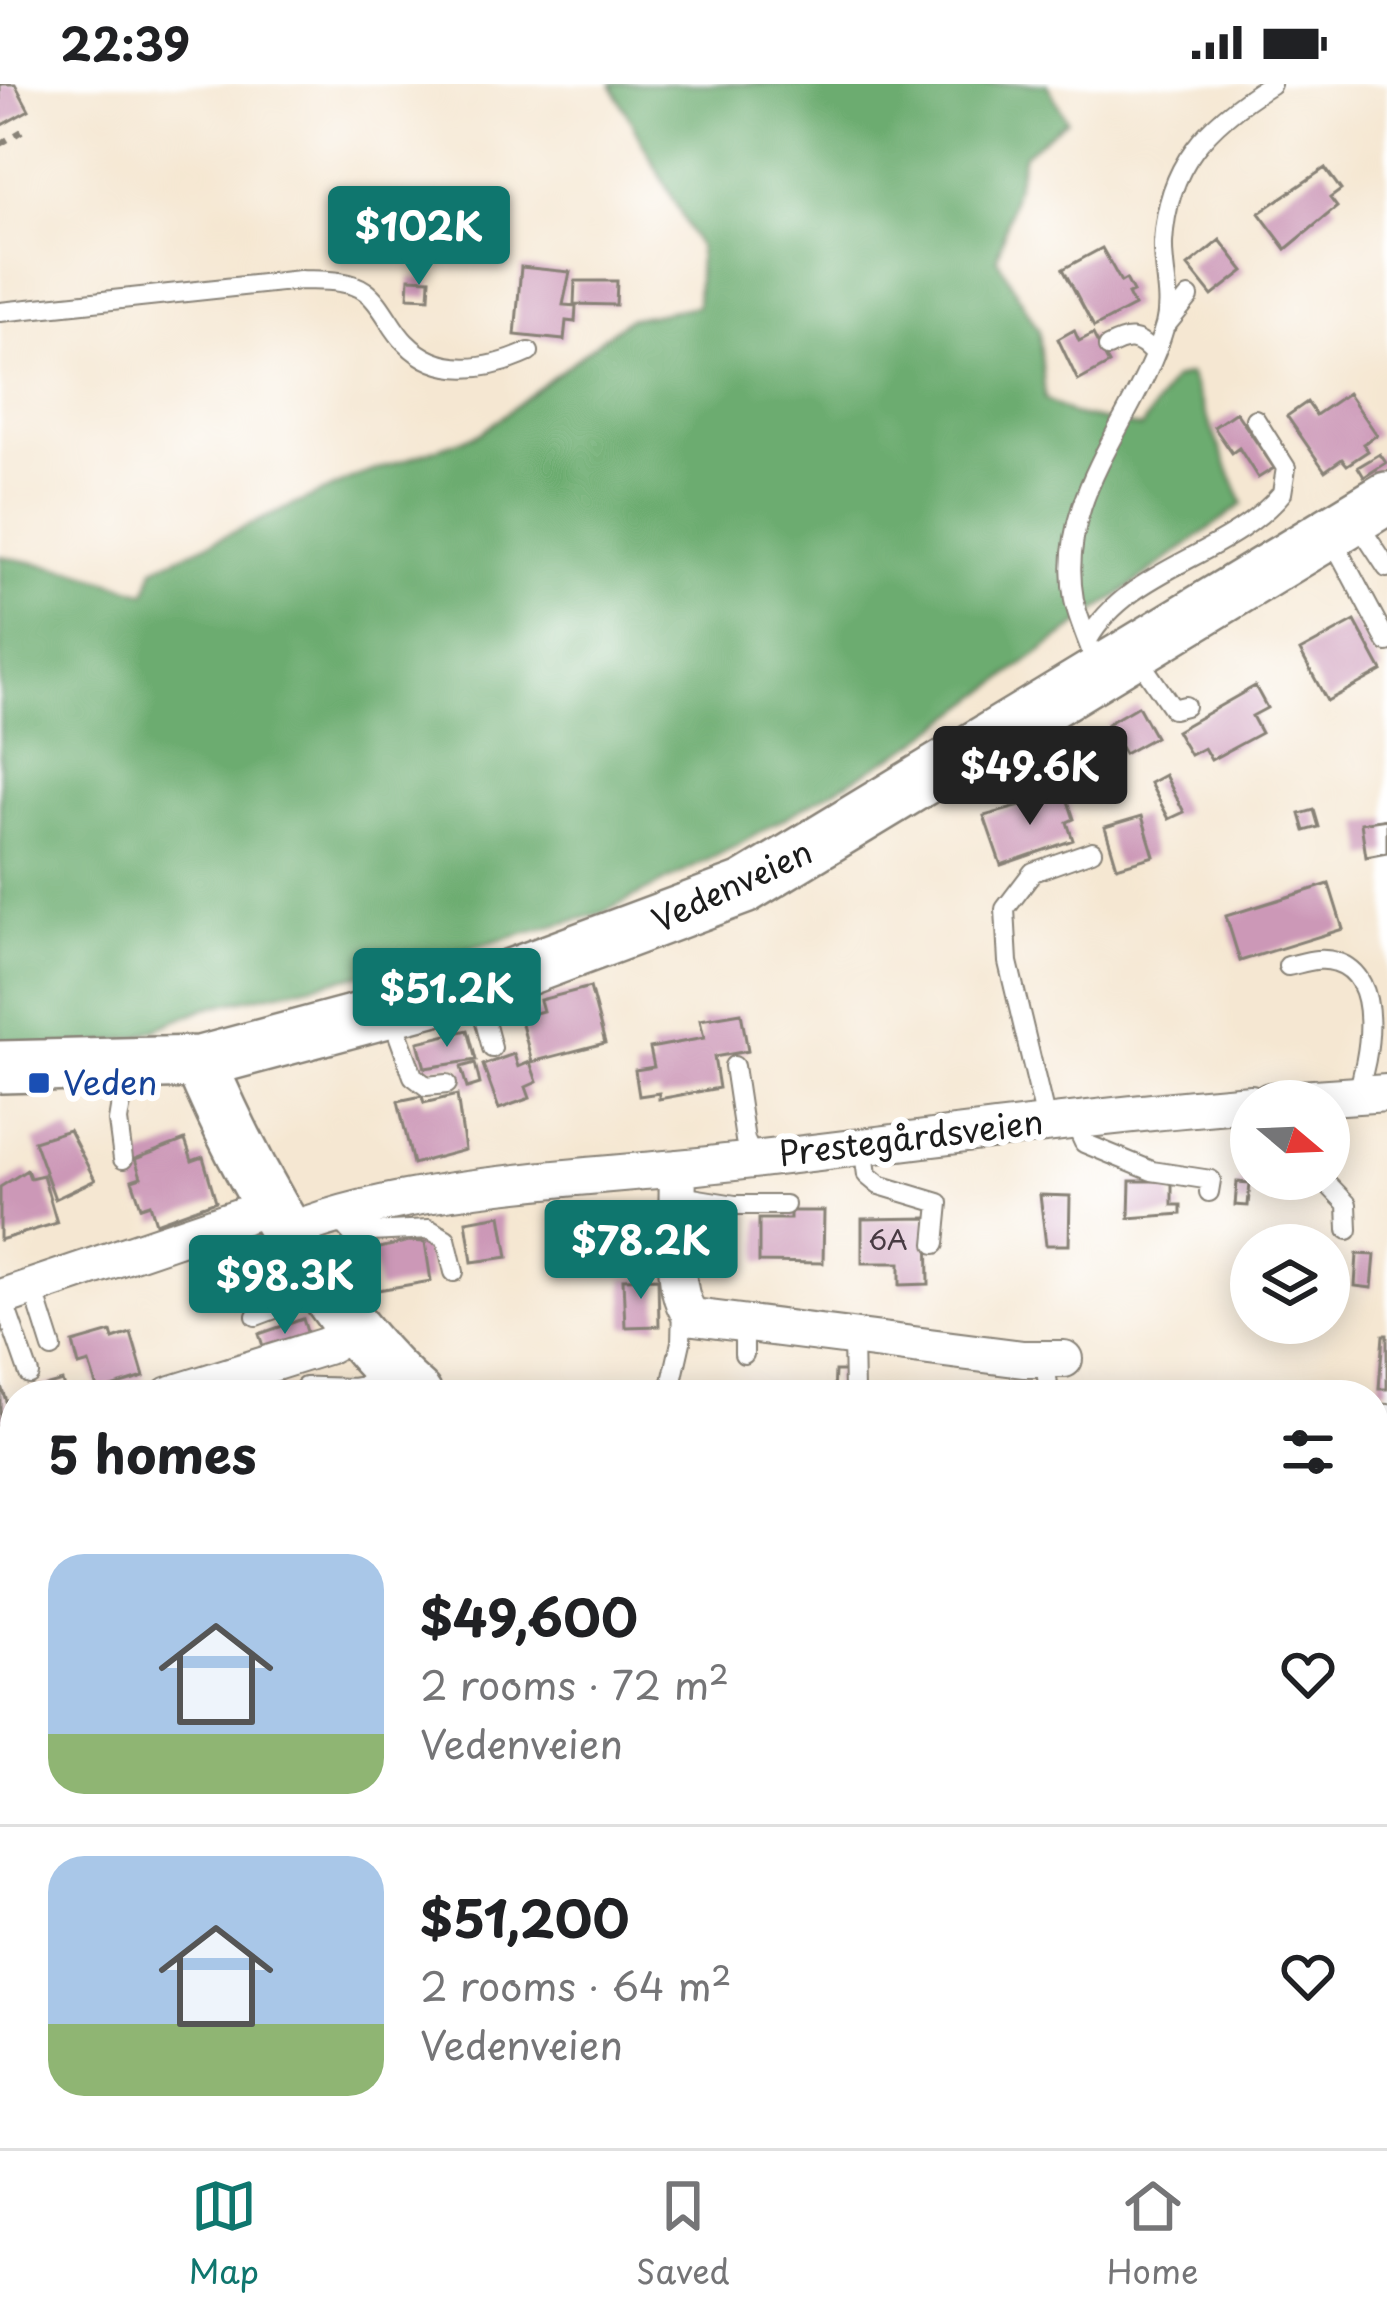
<!DOCTYPE html>
<meta charset="utf-8">
<style>
body{margin:0;font-family:"Playpen Sans",sans-serif;background:#f2f2f2;color:#202124;height:100vh;display:flex;flex-direction:column;font-size:45px;white-space:nowrap}
*{box-sizing:border-box;margin:0}
p{font-size:39px;color:#757577}
.icon{flex:none;width:66px;height:66px;fill:none;stroke:currentColor;stroke-width:2;stroke-linecap:round;stroke-linejoin:round}
.map{position:relative;flex:1;overflow:hidden}
.drawer{position:absolute;left:0px;top:1296px;width:1389px;height:768px;display:flex;flex-direction:column;background:#fff;border-radius:48px 48px 0 0;box-shadow:0 6px 30px #0003}
.drawer>*{flex:none}
.needle{width:78px;rotate:109deg}
.buttons{position:absolute;left:1230px;top:996px;display:grid;gap:24px}
.buttons a{display:grid;place-items:center;width:120px;height:120px;border-radius:50%;background:#fff;box-shadow:0 6px 30px #0003;font-size:60px}
.price{position:absolute;translate:-50% -102px;padding:0 27px;border-radius:12px;background:#0f766e;color:#fff;font-size:39px;line-height:78px;filter:drop-shadow(0 3px 6px #0008)}
.price::after{content:'';position:absolute;left:50%;top:72px;width:36px;height:27px;margin-left:-18px;background:inherit;clip-path:polygon(0 0,100% 0,50% 100%)}
.price.current{background:#222;color:#fff}
ul{padding:0;list-style:none}
li{display:flex;align-items:center;gap:36px;height:300px;padding:0 48px}
li+li{border-top:3px solid #e0e0e0}
li span{display:grid;place-items:center;flex:none;width:336px;height:240px;border-radius:36px;color:#555}
li>.icon{margin-inline-start:auto}
span .icon{width:144px;height:144px;fill:#fffc;stroke-width:1}
li b{font-size:51px}
h2{display:flex;justify-content:space-between;align-items:center;height:144px;padding:0 48px;font-size:51px}
.status{display:flex;justify-content:space-between;align-items:center;height:84px;padding:0 60px;background:#fff;direction:ltr}
.status svg{height:33px;fill:currentColor}
.dock{display:flex;justify-content:space-around;align-items:center;height:168px;border-top:3px solid #e0e0e0;background:#fff;font-size:33px;color:#757577}
.dock a{display:grid;justify-items:center;gap:6px}
.dock .current{color:#0f766e}
.map>svg:first-child{display:block}
</style>
<div class="status"><b>22:39</b><svg viewBox="0 0 49 12"><path d="M0 12V9h3v3zM5 12V6h3v6zM10 12V3h3v9zM15 12V0h3v12zM26 1h20v11H26zM47 4h2v5h-2z"/></svg></div>
<div class="map">
<svg width="1387" height="2064" viewBox="0 0 1387 2064">
<rect width="100%" height="100%" fill="#fff"/>
<filter id="ink" filterUnits="userSpaceOnUse"><feTurbulence type="fractalNoise" baseFrequency=".00833" numOctaves="2"/><feDisplacementMap in="SourceGraphic" scale="24" xChannelSelector="R" yChannelSelector="G"/><feConvolveMatrix kernelMatrix="1 2 1 2 8 2 1 2 1" color-interpolation-filters="sRGB"/></filter>
<filter id="wash" filterUnits="userSpaceOnUse"><feTurbulence type="fractalNoise" baseFrequency=".004" numOctaves="4" result="noise"/><feDisplacementMap in="SourceGraphic" scale="48" xChannelSelector="R" yChannelSelector="G"/><feGaussianBlur stdDeviation="2.7" result="paint"/><feColorMatrix in="noise" values="0 0 0 0 0 0 0 0 0 0 0 0 0 0 0 0 0 1.4 0 .05"/><feComposite in="paint" operator="in"/></filter>
<g filter="url(#wash)">
<rect width="100%" height="100%" fill="#f5e7d2"/>
<path fill="#85c881" stroke="#50724e" stroke-width="3" d="M15,2008V2049H337L340,2064H0V2011Z"/>
<path fill="#6cac6f" stroke="#446446" stroke-width="3" d="M611,0H1047L1067,36L1024,70L997,174L1039,247L1045,315L1072,330L1141,344L1172,296L1189,290L1243,420L916,659L738,761L602,829L424,877L205,924L138,953L49,968L0,966V472L71,486L146,509L154,484L356,393L481,349L628,235L697,222L699,164Z"/>
<g id="blocks">
<path fill="#cc98b7" d="M0,0H15L29,26L0,42Z
M1325,84L1341,106L1330,114L1337,123L1286,165L1259,129Z
M1220,156L1244,187L1212,212L1188,182Z
M1102,164L1121,198L1126,195L1133,208L1128,210L1134,222L1094,243L1063,185Z
M521,183L570,188L563,221L576,222L575,238L566,237L564,256L515,251Z
M409,194L430,195L429,214L408,213Z
M575,197H617L616,221L574,220Z
M1074,246L1079,257L1093,250L1109,280L1078,297L1058,255Z
M1348,309L1377,351L1363,360L1368,367L1347,381L1342,375L1325,387L1287,332L1307,318L1316,331Z
M1236,328L1274,384L1258,394L1239,364L1232,369L1214,343Z
M1380,370L1386,379L1364,393L1358,383Z
M1355,537L1382,587L1327,617L1300,567Z
M1255,602L1267,624L1252,632L1261,649L1211,676L1204,664L1190,671L1176,647Z
M1138,622L1155,653L1124,670L1107,640Z
M1165,691L1184,728L1169,735L1150,699Z
M1058,712L1067,714L1074,735L1067,738L1073,756L1001,781L984,732Z
M1314,726L1319,743L1305,747L1300,730Z
M1142,732L1154,772L1117,783L1105,743Z
M1387,735V769L1366,773L1361,739Z
M1329,800L1343,845L1240,877L1226,832Z
M590,903L605,959L532,978L520,933L543,927L540,916Z
M741,929L748,967L714,973L719,1004L659,1015V1009L639,1012L635,986L654,983L650,964L704,954L700,936Z
M468,946L476,976L425,984L418,958Z
M514,970L518,983L530,978L537,998L526,1003L530,1014L499,1025L483,981Z
M475,979L480,1000L467,1004L461,983Z
M457,1011L465,1066L413,1080L398,1017L422,1012L424,1019Z
M69,1046L95,1096L55,1115L34,1057Z
M185,1056L192,1077L203,1073L216,1117L156,1139L150,1120L141,1123L132,1096L141,1093L135,1075Z
M27,1086L30,1094L43,1091L57,1139L0,1156V1103Z
M1130,1097H1172V1121H1181V1130L1129,1134Z
M1237,1098L1250,1099L1248,1122L1235,1121Z
M1040,1111L1070,1112L1069,1161H1046Z
M648,1124L650,1171L595,1173L593,1127Z
M790,1127H824L823,1179L759,1178V1135H790Z
M501,1131L508,1173L472,1178L466,1137Z
M928,1134L929,1200L900,1201V1179H862V1135Z
M235,1147L238,1154L256,1147L272,1192L219,1211L213,1194L204,1197L198,1180L207,1177L202,1166Z
M409,1157L425,1158L431,1197L378,1206L372,1166Z
M1329,1166H1334V1220H1329Z
M1357,1170L1375,1171L1372,1204L1355,1202Z
M658,1194L659,1242L625,1243L623,1195Z
M303,1235L310,1257L266,1271L259,1250Z
M111,1248L113,1255L131,1249L144,1293L98,1307L89,1279L79,1282L73,1259Z
M1383,1251H1387V1305H1379Z
M835,1287H850L849,1311H834Z
M265,1291L270,1308L287,1304L289,1311H256L252,1295Z
M62,1297L66,1311H17V1310Z
M0,1299L12,1335L0,1340Z
M1382,1399H1387L1385,1477L1374,1476Z
M15,1419V1473L0,1478V1424Z
M1374,1522L1387,1523V1577L1374,1576Z
M15,1748V1797L0,1801V1752Z
M1381,1810H1387V1875L1379,1874V1858H1374Z
M489,2049H523L527,2064H492Z
M623,2049H670L673,2064H626Z
M888,2049H932L934,2057L891,2064Z
M1129,2049L1127,2064H1086L1084,2052Z
M1323,2049H1366L1353,2064H1310Z"/>
</g>
</g>
<g filter="url(#ink)">
<use href="#blocks" fill-opacity="0" stroke="#888277" stroke-width="3"/>
<g fill="none" stroke-linecap="round" stroke-linejoin="round">
<g stroke="#888277" stroke-width="22">
<path id="service" d="M0,228L300,196C320,197 349,195 365,207C382,219 391,245 406,259C440,294 488,287 529,268
M1167,240L1189,213
M1108,263C1128,252 1137,252 1153,269
M1355,435L1387,484
M1332,455L1387,558
M1088,556C1129,483 1229,473 1282,409L1286,384L1255,335
M1137,573L1173,625L1185,622
M1098,586C1091,563 1079,539 1074,516C1055,410 1138,336 1165,241C1172,214 1162,186 1163,159C1167,81 1207,40 1271,0
M1288,882C1303,879 1320,872 1336,878C1385,893 1369,975 1357,1010
M477,908L492,964
M391,931L413,992L426,1002L447,1000
M734,982L745,1056L753,1074
M1072,1033L1084,1059L1152,1087L1211,1096L1209,1108
M1046,1037L1008,878L1005,825L1033,788L1092,767
M863,1061L867,1091L879,1101L939,1119L935,1160
M123,1075L118,1037L127,983
M1323,1095L1347,1120L1348,1146
M680,1112L735,1121H785
M334,1130L351,1149L429,1145L446,1155L454,1188
M33,1204L52,1264
M2,1213L29,1290
M256,1232L280,1223L315,1194
M853,1255L854,1308
M744,1270V1243
M1045,1275L1049,1311
M305,1303C336,1301 362,1312 386,1289
M669,1311L681,1258L682,1224
M1374,1760L1387,1761
M1374,1883L1387,1889
M1374,2010L1387,2022
M949,2049L951,2064
M688,2057L689,2064
M410,2064L450,2058L458,2049"/>
</g>
<g stroke="#888277" stroke-width="40">
<path id="minor" d="M1270,1017L1387,1009
M677,1084C681,1121 666,1213 694,1233L1023,1275H1064
M290,1147C400,1103 559,1095 678,1084C869,1065 1059,1034 1251,1019
M0,1214L274,1121
M169,1311L326,1262L355,1246
M1374,1338L1387,1339
M0,1361L15,1356
M1374,1657L1387,1648
M0,1696L15,1692
M351,2049L354,2064
M818,2064L828,2049"/>
</g>
<g stroke="#888277" stroke-width="56">
<path id="secondary" d="M200,978C244,1084 328,1235 416,1311
M0,983L200,978L476,904L744,804L1387,414
M1374,1954L1387,1966"/>
</g>
<path stroke="#888277" stroke-width="6" stroke-dasharray="9 9" stroke-linecap="butt" d="M0,60L22,47"/>
<use href="#service" stroke="#fff" stroke-width="18"/>
<use href="#minor" stroke="#fff" stroke-width="36"/>
<use href="#secondary" stroke="#fff" stroke-width="51"/>
</g>
</g>
<rect fill="#1a4fb4" stroke="#fff" stroke-width="4.5" x="27" y="987" width="24" height="24" rx="6"/>
<g text-anchor="middle" stroke-width="12" stroke-linejoin="round" paint-order="stroke">
<g font-size="27" fill="#483b43">
<text x="888" y="1166">6A</text>
</g>
<g font-size="33" fill="#1c1c1c" stroke="#fff">
<text transform="translate(732 802) rotate(-25)" y="12">Vedenveien</text>
<text transform="translate(911 1054) rotate(-7)" y="12">Prestegårdsveien</text>
</g>
<g font-size="33" fill="#164399" stroke="#fff" text-anchor="start">
<text x="63" y="1011">Veden</text>
</g>
</g>
</svg>
<div class="buttons">
<a><svg class="needle" viewBox="-14 -14 28 28"><path d="M0-13l5 13h-10z" fill="#e53935"/><path d="M0 13l5-13h-10z" fill="#757577"/></svg></a>
<a><svg class="icon" aria-label="layers" viewBox="0 0 24 24"><path d="M12 4l9 5-9 5-9-5zM3 14l9 5 9-5"/></svg></a>
</div>
<b class="price" style="left:419px;top:204px">$102K</b>
<b class="price current" style="left:1030px;top:744px">$49.6K</b>
<b class="price" style="left:447px;top:966px">$51.2K</b>
<b class="price" style="left:641px;top:1218px">$78.2K</b>
<b class="price" style="left:285px;top:1253px">$98.3K</b>
<section class="drawer">
<h2>5 homes<svg class="icon" aria-label="filters" viewBox="0 0 24 24"><path d="M4 7h16M4 17h16"/><circle cx="9" cy="7" r="2"/><circle cx="15" cy="17" r="2"/></svg></h2>
<ul>
<li><span style="background:linear-gradient(#a9c7e8 75%,#8fb573 0)"><svg class="icon" aria-label="home" viewBox="0 0 24 24"><path d="M3 11l9-7 9 7M6 9v11h12V9"/></svg></span><div><b>$49,600</b><p>2 rooms · 72 m²</p><p>Vedenveien</p></div><svg class="icon" aria-label="heart" viewBox="0 0 24 24"><path d="M12 20l-8-8c-3-5 5-10 8-4 3-6 11-1 8 4z"/></svg></li>
<li><span style="background:linear-gradient(#a9c7e8 70%,#8fb573 0)"><svg class="icon" aria-label="home" viewBox="0 0 24 24"><path d="M3 11l9-7 9 7M6 9v11h12V9"/></svg></span><div><b>$51,200</b><p>2 rooms · 64 m²</p><p>Vedenveien</p></div><svg class="icon" aria-label="heart" viewBox="0 0 24 24"><path d="M12 20l-8-8c-3-5 5-10 8-4 3-6 11-1 8 4z"/></svg></li>
</ul>
</section>
</div>
<nav class="dock">
<a class="current"><svg class="icon" aria-label="map" viewBox="0 0 24 24"><path d="M3 6l6-2 6 2 6-2v14l-6 2-6-2-6 2zM9 4v14M15 6v14"/></svg>Map</a>
<a><svg class="icon" aria-label="saved" viewBox="0 0 24 24"><path d="M7 4h10v16l-5-4-5 4z"/></svg>Saved</a>
<a><svg class="icon" aria-label="home" viewBox="0 0 24 24"><path d="M3 11l9-7 9 7M6 9v11h12V9"/></svg>Home</a>
</nav>
